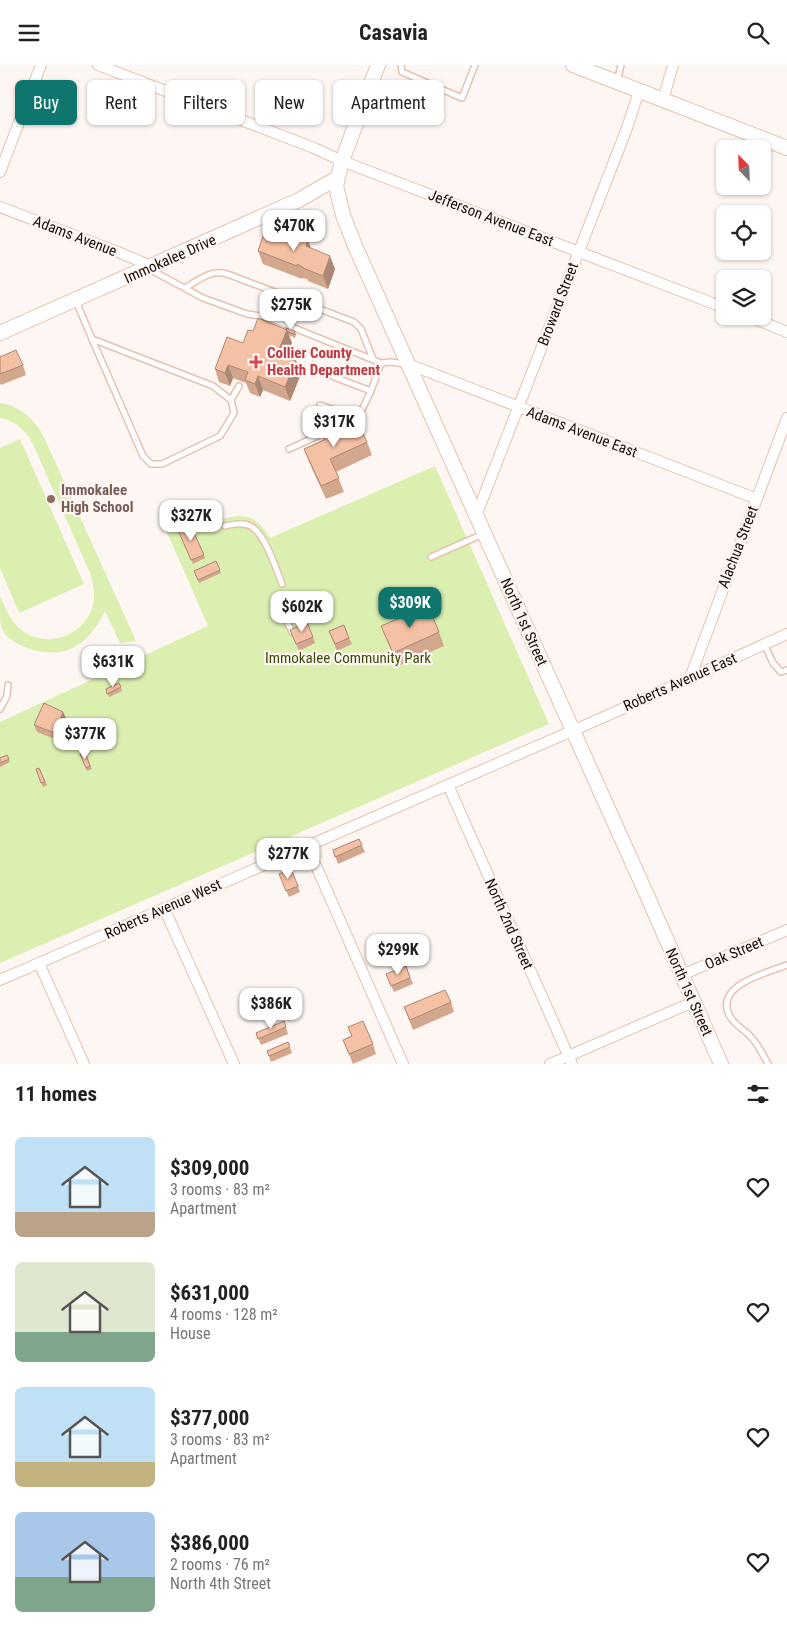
<!DOCTYPE html>
<meta charset="utf-8">
<style>
body{margin:0;font-family:"Roboto Condensed",sans-serif;background:#f6f6f6;color:#222;height:100vh;display:flex;flex-direction:column;font-size:19px;white-space:nowrap}
*{box-sizing:border-box;margin:0}
p{font-size:16px;color:#767676}
.icon{flex:none;width:28px;height:28px;fill:none;stroke:currentColor;stroke-width:2;stroke-linecap:round;stroke-linejoin:round}
.map{position:relative;height:999px;overflow:hidden}
.sheet{display:flex;flex-direction:column;background:#fff;flex:1}
.sheet>*{flex:none}
.banner{position:absolute;left:15px;top:15px;width:500px;height:45px;display:flex;gap:10px}
.needle{width:32px;rotate:337deg}
.buttons{position:absolute;left:716px;top:75px;display:grid;gap:10px}
.buttons a{display:grid;place-items:center;width:55px;height:55px;border-radius:8px;background:#fff;box-shadow:0 1px 4px #0004;font-size:25px}
.price{position:absolute;translate:-50% -42px;padding:0 11px;border-radius:10px;background:#fff;color:#222;font-size:16px;line-height:32px;filter:drop-shadow(0 1px 2px #0008)}
.price::after{content:'';position:absolute;left:50%;top:30px;width:15px;height:11px;margin-left:-8px;background:inherit;clip-path:polygon(0 0,100% 0,50% 100%)}
.price.on{background:#0f766e;color:#fff}
ul{padding:0;list-style:none}
li{display:flex;align-items:center;gap:15px;height:125px;padding:0 15px}
li span{display:grid;place-items:center;flex:none;width:140px;height:100px;border-radius:8px;color:#555}
li>.icon{margin-inline-start:auto}
span .icon{width:60px;height:60px;fill:#fffc;stroke-width:1}
li b{font-size:21px}
h2{display:flex;justify-content:space-between;align-items:center;height:60px;padding:0 15px;font-size:21px}
.tag{padding:0 18px;border-radius:8px;background:#fff;box-shadow:0 1px 4px #0004;font-size:18px;line-height:45px}
.tag.on{background:#0f766e;color:#fff}
header{display:flex;justify-content:space-between;align-items:center;height:65px;padding:0 15px;background:#fff;font-size:22px;font-weight:700}
.map>svg:first-child{display:block}
</style>
<header><svg class="icon" aria-label="menu" viewBox="0 0 24 24"><path d="M4 6h16M4 12h16M4 18h16"/></svg>Casavia<svg class="icon" aria-label="search" viewBox="0 0 24 24"><circle cx="10" cy="10" r="6"/><path d="M15 15l6 6"/></svg></header>
<div class="map">
<svg width="787" height="999" viewBox="0 0 787 999">
<rect width="100%" height="100%" fill="#fdf6f2"/>
<path fill="#dbefb0" d="M0,338C20,341 33,353 43,370L136,576L120,578L105,546C88,580 66,596 27,583C17,579 5,573 1,562C0,553 0,540 0,531C5,542 10,556 20,564C27,570 35,573 44,574C71,576 96,555 94,527C94,521 92,515 90,508L32,377C25,365 14,355 0,353Z
M20,374L84,519L19,548L0,503V383Z
M435,401L549,659L0,898V657L208,561L163,458L214,436L223,454C247,447 257,452 270,473Z"/>
<g fill="none" stroke-linecap="round" stroke-linejoin="round">
<g stroke="#e6c2af" stroke-width="8">
<path id="lane" d="M401,0L402,7L462,33L475,0
M617,17L621,0
M149,204L203,233L247,249L267,252L381,298L391,297L405,299
M185,223C200,214 212,203 230,210L354,257L361,264L373,294
M76,236L92,274L213,321L231,335L234,348L220,371L162,399H151L143,391L92,274
M334,312L371,326L381,298
M231,335L239,321
M320,340L358,353L371,326
M347,358L358,353
M289,384L337,362
M225,461C234,459 244,457 252,462C266,471 276,504 282,519
M431,492L483,469
M289,535L279,540L292,567
M764,579L773,598L781,607L787,605
M0,644L7,631L8,620
M768,999C763,990 758,979 751,972C745,965 736,961 731,953C711,921 766,908 787,900"/>
</g>
<g stroke="#e6c2af" stroke-width="12">
<path id="street" d="M98,0L314,83L342,96L725,243
M663,35L673,0
M0,107L41,0
M0,142L118,187L144,198L148,203
M748,251L787,267
M408,299L757,434
M476,451L627,63L639,26
M690,613L787,353
M448,720L572,999
M305,781L317,803L403,999
M164,843L234,999
M39,898L84,999
M682,910L787,865
M0,915L604,652L787,569
M550,999L693,937"/>
</g>
<g stroke="#e6c2af" stroke-width="16">
<path id="secondary" d="M378,0L342,96L336,121L343,150L355,181L646,828L721,999
M573,0L787,83
M0,268L299,135L337,113"/>
</g>
<use href="#lane" stroke="#fff" stroke-width="5"/>
<use href="#street" stroke="#fff" stroke-width="10"/>
<use href="#secondary" stroke="#fff" stroke-width="14"/>
</g>
<path fill="#d3a68e" d="M286,174L308,176L311,183L335,204L328,224L308,216L307,214L302,213V214L263,199L258,186Z
M286,264L295,266L296,270L295,273L289,270L292,278L286,292L296,296L301,309L290,336L263,325L260,332L250,328L246,318L233,313L230,321L219,317L215,304L243,278L253,266Z
M0,292L23,300L26,310L1,320L0,318Z
M329,357L355,361L367,377L372,390L336,407L344,427L326,434L309,397L304,384L334,370Z
M190,459L205,493L193,499L178,465Z
M216,496L221,508L199,518L194,506Z
M381,561L439,567L444,581L398,601Z
M290,565L313,572L315,578L299,586Z
M329,566L349,573L352,579L337,586Z
M119,618L122,626L109,632L106,624Z
M66,653L57,675L37,667L34,660Z
M85,687L92,704L87,706L80,689Z
M0,693L9,694L10,697L0,702Z
M39,703L47,720L43,722L36,704Z
M359,774L365,787L338,799L333,785Z
M282,816L298,821L300,827L289,832Z
M406,901L413,919L394,927L386,909Z
M451,937L454,947L413,965L404,942Z
M284,956L288,969L261,980L256,968Z
M348,962L373,979L376,989L353,999L343,975L352,972Z
M288,977L292,988L271,997L267,986Z"/>
<path fill="#ac8774" d="M308,176L313,189L306,181Z
M330,191L335,204L328,224L323,211Z
M287,265L292,278L282,302L277,289Z
M296,296L301,309L290,336L285,322Z
M228,300L233,313L230,321L225,308Z
M258,311L263,325L260,332L255,319Z
M63,647L66,653L57,675L55,668Z"/>
<path fill="#f5c1a5" stroke="#ac8774" d="M265,165L286,174L289,168L308,176L306,181L330,191L323,211L303,203V202L297,199V201L258,186Z
M258,253L287,265L277,289L296,296L285,322L258,311L255,319L245,315L248,307L228,300L225,308L215,304L227,272L243,278L248,265L253,266Z
M286,263L295,266L294,269L288,267L286,264Z
M16,285L23,300L0,309V292Z
M349,348L355,361L358,359L367,377L330,394L339,413L321,421L304,384L324,375V373L335,370L329,357Z
M190,459L204,490L191,495L178,465Z
M216,496L220,505L198,515L194,506Z
M428,541L439,567L393,588L381,561Z
M307,557L313,572L296,579L290,565Z
M344,560L349,573L335,579L329,566Z
M119,618L121,622L107,629L106,624Z
M44,638L63,647L55,668L34,660Z
M85,687L90,701L86,703L80,689Z
M7,690L9,694L0,698V693Z
M39,703L45,717L41,718L36,704Z
M359,774L362,780L335,792L333,785Z
M291,804L298,821L286,826L279,809Z
M406,901L410,913L391,921L386,909Z
M445,925L451,937L410,955L404,942Z
M284,956L286,962L258,974L256,968Z
M363,956L373,979L349,989L343,975L352,971L348,962Z
M288,977L290,982L269,991L267,986Z"/>
<path fill="#e0444e" stroke="#fdf6f2" stroke-width="2" d="M253.5 289.5h5v5h5v5h-5v5h-5v-5h-5v-5h5z"/>
<circle fill="#8d6e63" stroke="#fdf6f2" stroke-width="2" cx="51" cy="434" r="5"/>
<g text-anchor="middle" stroke-width="4.5" stroke-linejoin="round" paint-order="stroke">
<g font-size="15" fill="#1a0e07" stroke="#fdf6f2">
<text transform="translate(491 153) rotate(21)" y="5">Jefferson Avenue East</text>
<text transform="translate(75 171) rotate(21)" y="5">Adams Avenue</text>
<text transform="translate(170 194) rotate(-24)" y="5">Immokalee Drive</text>
<text transform="translate(558 239) rotate(-69)" y="5">Broward Street</text>
<text transform="translate(582 367) rotate(21)" y="5">Adams Avenue East</text>
<text transform="translate(738 482) rotate(-69)" y="5">Alachua Street</text>
<text transform="translate(524 557) rotate(66)" y="5">North 1st Street</text>
<text transform="translate(680 617) rotate(-24)" y="5">Roberts Avenue East</text>
<text transform="translate(163 844) rotate(-24)" y="5">Roberts Avenue West</text>
<text transform="translate(509 859) rotate(66)" y="5">North 2nd Street</text>
<text transform="translate(734 888) rotate(-23)" y="5">Oak Street</text>
<text transform="translate(689 927) rotate(66)" y="5">North 1st Street</text>
</g>
<g font-size="15" font-weight="bold" fill="#be3a42" stroke="#fdf6f2" text-anchor="start">
<text x="267" y="293">Collier County<tspan x="267" dy="17">Health Department</tspan></text>
</g>
<g font-size="15" font-weight="bold" fill="#785e54" stroke="#fdf6f2" text-anchor="start">
<text x="61" y="430">Immokalee<tspan x="61" dy="17">High School</tspan></text>
</g>
<g font-size="15" fill="#3e4c09" stroke="#fdf6f2">
<text x="348" y="598">Immokalee Community Park</text>
</g>
</g>
</svg>
<div class="buttons">
<a><svg class="needle" viewBox="-14 -14 28 28"><path d="M0-13l5 13h-10z" fill="#e53935"/><path d="M0 13l5-13h-10z" fill="#767676"/></svg></a>
<a><svg class="icon" aria-label="locate" viewBox="0 0 24 24"><circle cx="12" cy="12" r="6"/><path d="M12 2v4M12 18v4M2 12h4M18 12h4"/></svg></a>
<a><svg class="icon" aria-label="layers" viewBox="0 0 24 24"><path d="M12 4l9 5-9 5-9-5zM3 14l9 5 9-5"/></svg></a>
</div>
<b class="price" style="left:294px;top:187px">$470K</b>
<b class="price" style="left:291px;top:266px">$275K</b>
<b class="price" style="left:334px;top:383px">$317K</b>
<b class="price" style="left:191px;top:477px">$327K</b>
<b class="price on" style="left:410px;top:564px">$309K</b>
<b class="price" style="left:302px;top:568px">$602K</b>
<b class="price" style="left:113px;top:623px">$631K</b>
<b class="price" style="left:85px;top:695px">$377K</b>
<b class="price" style="left:288px;top:815px">$277K</b>
<b class="price" style="left:398px;top:911px">$299K</b>
<b class="price" style="left:271px;top:965px">$386K</b>
<div class="banner">
<a class="tag on">Buy</a>
<a class="tag">Rent</a>
<a class="tag">Filters</a>
<a class="tag">New</a>
<a class="tag">Apartment</a>
</div>
</div>
<section class="sheet">
<h2>11 homes<svg class="icon" aria-label="filters" viewBox="0 0 24 24"><path d="M4 7h16M4 17h16"/><circle cx="9" cy="7" r="2"/><circle cx="15" cy="17" r="2"/></svg></h2>
<ul>
<li><span style="background:linear-gradient(#bfe0f5 75%,#b9a48a 0)"><svg class="icon" aria-label="home" viewBox="0 0 24 24"><path d="M3 11l9-7 9 7M6 9v11h12V9"/></svg></span><div><b>$309,000</b><p>3 rooms · 83 m²</p><p>Apartment</p></div><svg class="icon" aria-label="heart" viewBox="0 0 24 24"><path d="M12 20l-8-8c-3-5 5-10 8-4 3-6 11-1 8 4z"/></svg></li>
<li><span style="background:linear-gradient(#dfe7d0 70%,#7fa58c 0)"><svg class="icon" aria-label="home" viewBox="0 0 24 24"><path d="M3 11l9-7 9 7M6 9v11h12V9"/></svg></span><div><b>$631,000</b><p>4 rooms · 128 m²</p><p>House</p></div><svg class="icon" aria-label="heart" viewBox="0 0 24 24"><path d="M12 20l-8-8c-3-5 5-10 8-4 3-6 11-1 8 4z"/></svg></li>
<li><span style="background:linear-gradient(#bfe0f5 75%,#c2b280 0)"><svg class="icon" aria-label="home" viewBox="0 0 24 24"><path d="M3 11l9-7 9 7M6 9v11h12V9"/></svg></span><div><b>$377,000</b><p>3 rooms · 83 m²</p><p>Apartment</p></div><svg class="icon" aria-label="heart" viewBox="0 0 24 24"><path d="M12 20l-8-8c-3-5 5-10 8-4 3-6 11-1 8 4z"/></svg></li>
<li><span style="background:linear-gradient(#a9c7e8 65%,#7fa58c 0)"><svg class="icon" aria-label="home" viewBox="0 0 24 24"><path d="M3 11l9-7 9 7M6 9v11h12V9"/></svg></span><div><b>$386,000</b><p>2 rooms · 76 m²</p><p>North 4th Street</p></div><svg class="icon" aria-label="heart" viewBox="0 0 24 24"><path d="M12 20l-8-8c-3-5 5-10 8-4 3-6 11-1 8 4z"/></svg></li>
</ul>
</section>
